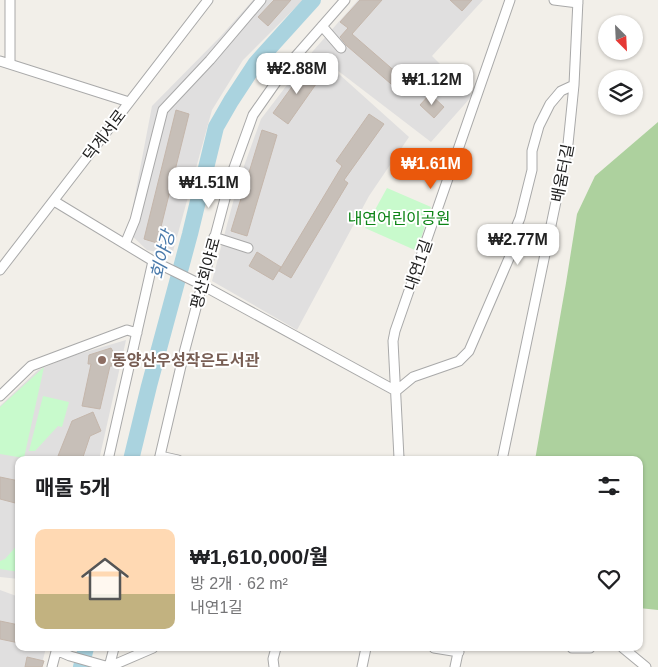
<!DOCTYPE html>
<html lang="ko">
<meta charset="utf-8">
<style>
body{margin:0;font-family:Helvetica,"Noto Sans KR",sans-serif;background:#f6f6f6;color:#202124;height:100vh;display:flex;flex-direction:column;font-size:19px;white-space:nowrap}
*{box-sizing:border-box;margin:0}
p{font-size:16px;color:#757577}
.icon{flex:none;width:28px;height:28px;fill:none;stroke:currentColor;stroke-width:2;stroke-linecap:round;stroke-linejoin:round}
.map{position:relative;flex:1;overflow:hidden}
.drawer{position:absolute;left:15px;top:456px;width:628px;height:195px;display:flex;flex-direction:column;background:#fff;border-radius:10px;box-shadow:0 1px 4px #0004}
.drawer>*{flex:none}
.needle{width:32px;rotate:156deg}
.buttons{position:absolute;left:598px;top:15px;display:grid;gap:10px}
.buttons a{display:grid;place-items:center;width:45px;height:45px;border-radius:50%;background:#fff;box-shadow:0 1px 4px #0004;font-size:25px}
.price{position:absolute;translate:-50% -42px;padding:0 11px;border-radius:10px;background:#fff;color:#222;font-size:16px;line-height:32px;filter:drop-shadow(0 1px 2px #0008)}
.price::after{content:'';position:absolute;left:50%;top:30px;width:15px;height:11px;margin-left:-8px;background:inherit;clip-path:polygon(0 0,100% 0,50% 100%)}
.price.selected{background:#ea580c;color:#fff}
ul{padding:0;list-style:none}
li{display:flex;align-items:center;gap:15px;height:125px;padding:0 20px}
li+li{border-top:1px solid #e0e0e0}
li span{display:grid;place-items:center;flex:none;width:140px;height:100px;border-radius:10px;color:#555}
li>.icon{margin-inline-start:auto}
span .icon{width:60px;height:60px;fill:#fffc;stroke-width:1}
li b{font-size:21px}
h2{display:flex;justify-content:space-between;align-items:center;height:60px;padding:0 20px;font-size:21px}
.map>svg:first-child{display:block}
</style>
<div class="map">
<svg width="658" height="667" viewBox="0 0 658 667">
<rect width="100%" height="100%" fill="#f2efe9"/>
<path fill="#e0dfdf" d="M253,0H303L243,60L212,110L172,255L147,250L128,232L152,106L220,37Z
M358,0H483L432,56L472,96L431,142L320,57L409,137L369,196L297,330L212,281L239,180L261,119L313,51Z
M126,340L99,460H19V579L0,577V406L38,370L72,356Z
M0,590L19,597V648H46L41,667H0Z"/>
<path fill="#add19e" d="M658,122V610L639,608V460H535L566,283L577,214L595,176Z"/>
<path fill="#c8facc" d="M387,188L431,207L417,251L365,228Z
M44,367L24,458L0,454V407Z
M43,396L69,402L62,427L58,426L35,451H29Z
M19,543V572L0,569V561L5,559Z"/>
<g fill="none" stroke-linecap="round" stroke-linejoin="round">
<path stroke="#aad3df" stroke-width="16" d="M131,460L149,386L190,234L216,127L231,101L256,63L313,0
M81,667L86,648"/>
</g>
<path fill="#c7bfb8" stroke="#c4b6ab" d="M274,0H291L268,26L258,17Z
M360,0H382L352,34L413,87L405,96L347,46L340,37L348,28L340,22Z
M450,0H472L462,11Z
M307,66L321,77L288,124L273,113Z
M430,94L444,107L434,118L420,105Z
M176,110L189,114L157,243L144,239Z
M369,114L384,124L344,180L348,183L291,278L279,271L342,166L336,161Z
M262,130L277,135L247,236L231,231Z
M257,252L281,267L273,280L249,266Z
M111,348L116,357L114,366H110L100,409L82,406L91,364H88L89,355Z
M93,412L101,431L90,436L82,460L58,456L72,421Z
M0,477L19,481V504L0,499Z
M0,621L19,625V643L0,639Z
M27,657L44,661L42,667H25Z"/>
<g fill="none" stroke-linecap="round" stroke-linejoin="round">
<g stroke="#a9a9a9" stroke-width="11">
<path id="minor" d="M554,0L578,3
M322,26L341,48
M0,61L129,102
M10,64V0
M54,201L153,261L202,285L396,391
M214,237L248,248
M125,244L135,220L163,110L210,60L261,0
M0,270L208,0
M396,391L413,377L459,361L469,351L510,256L512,237L520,218L532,170V151L539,126L550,104L561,91L574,85
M0,396L31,366L127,330L137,333
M160,456L178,460
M108,460L153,261
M159,460L184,353L231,176L253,115L288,65L345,0
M401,460L399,458L393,341L395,331L510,0
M502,460L568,144L574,85L578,0
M434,648L459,652
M572,648H590
M623,648L646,667
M56,650L70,656L109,667L153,648
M52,667L57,648
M109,667L114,648
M274,667L273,659L276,648
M362,667L366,648
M455,667L459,648"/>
</g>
<use href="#minor" stroke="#fff" stroke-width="9"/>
</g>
<circle fill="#8d6e63" stroke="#fff" stroke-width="2" cx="102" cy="360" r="5"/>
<g text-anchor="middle" stroke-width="4" stroke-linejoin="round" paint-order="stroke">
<g font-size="16" fill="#222" stroke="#fff">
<text transform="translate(104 135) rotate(-53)" y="6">덕계서로</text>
<text transform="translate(562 173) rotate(-79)" y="6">배움터길</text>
<text transform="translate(418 265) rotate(-71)" y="6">내연1길</text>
<text transform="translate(205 273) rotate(-75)" y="6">평산회야로</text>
</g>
<g font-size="16" fill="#0c8416" stroke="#fff">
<text x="399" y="224">내연어린이공원</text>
</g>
<g font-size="16" font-weight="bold" fill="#785e54" stroke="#fff" text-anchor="start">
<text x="112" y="366">동양산우성작은도서관</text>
</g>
<g font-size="18" font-style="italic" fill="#4a7aab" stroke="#fff">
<text transform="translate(163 255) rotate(-76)" y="6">회야강</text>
</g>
</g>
</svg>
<div class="buttons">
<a><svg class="needle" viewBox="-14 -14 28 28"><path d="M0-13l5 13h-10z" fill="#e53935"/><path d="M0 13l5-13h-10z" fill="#757577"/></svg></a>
<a><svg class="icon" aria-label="layers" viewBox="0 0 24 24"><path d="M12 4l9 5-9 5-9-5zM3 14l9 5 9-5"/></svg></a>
</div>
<b class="price" style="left:297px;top:95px">₩2.88M</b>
<b class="price" style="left:432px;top:106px">₩1.12M</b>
<b class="price selected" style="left:431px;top:190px">₩1.61M</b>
<b class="price" style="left:209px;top:209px">₩1.51M</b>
<b class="price" style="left:518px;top:266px">₩2.77M</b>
<section class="drawer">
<h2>매물 5개<svg class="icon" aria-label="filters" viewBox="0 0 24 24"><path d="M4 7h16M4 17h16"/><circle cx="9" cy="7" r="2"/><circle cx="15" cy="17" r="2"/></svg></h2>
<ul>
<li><span style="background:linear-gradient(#ffd9b3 65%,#c2b280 0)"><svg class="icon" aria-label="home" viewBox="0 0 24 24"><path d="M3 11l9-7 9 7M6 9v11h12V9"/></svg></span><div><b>₩1,610,000/월</b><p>방 2개 · 62 m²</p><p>내연1길</p></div><svg class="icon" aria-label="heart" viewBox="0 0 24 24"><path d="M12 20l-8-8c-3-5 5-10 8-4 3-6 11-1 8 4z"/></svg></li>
</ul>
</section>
</div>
